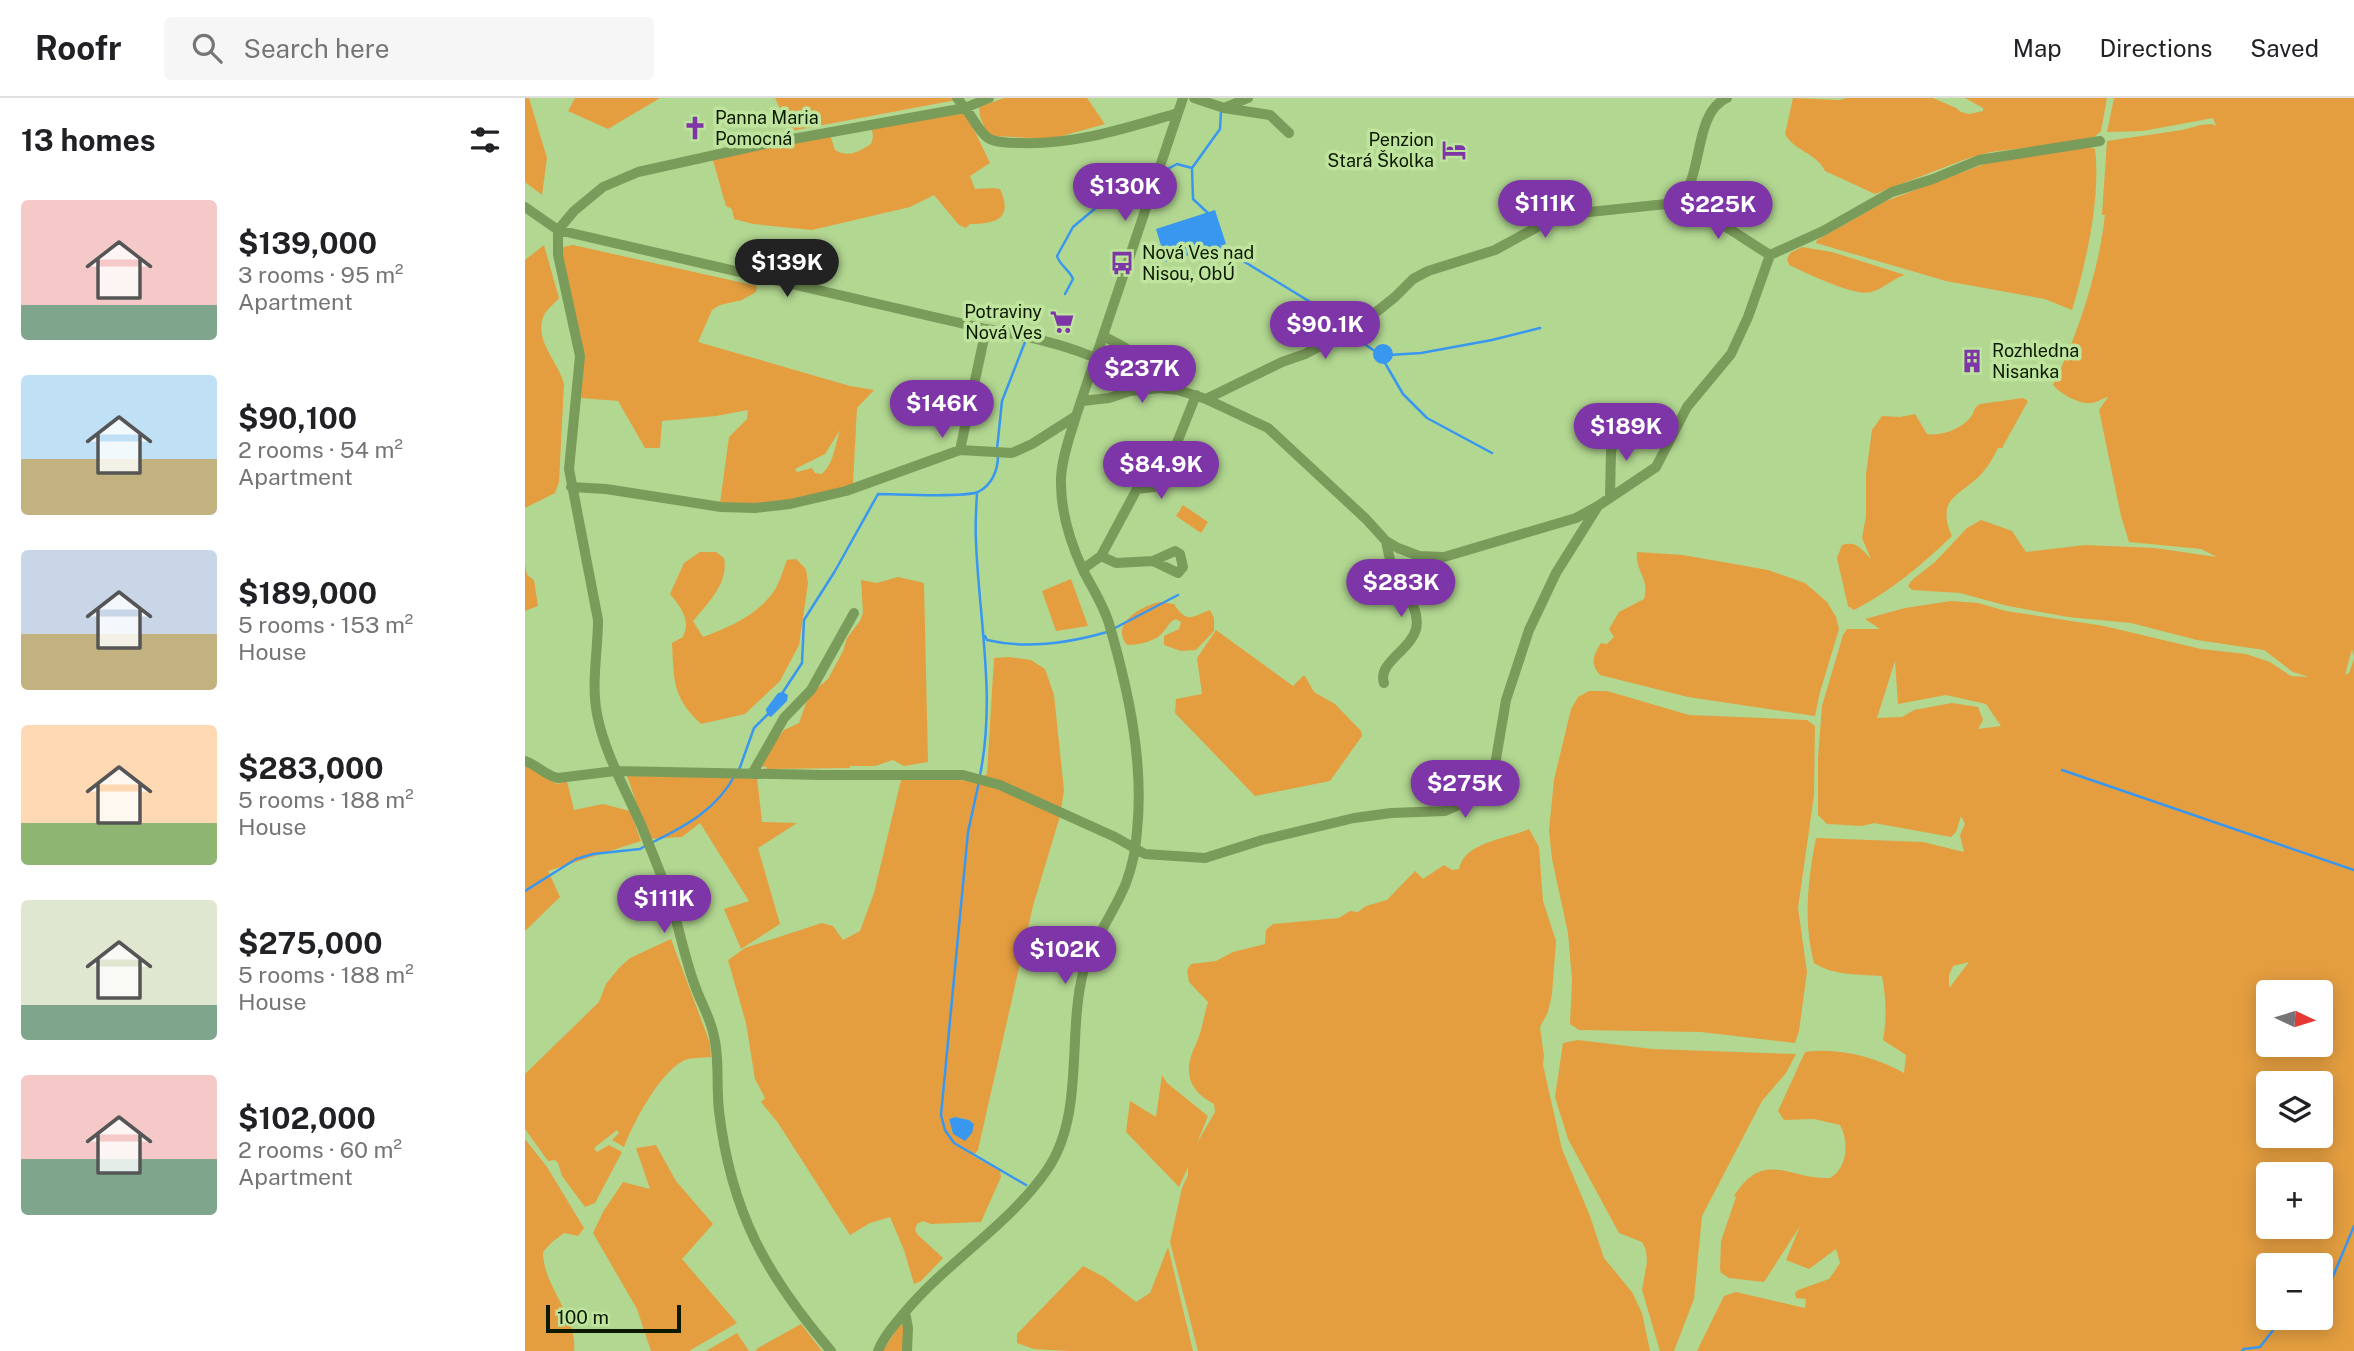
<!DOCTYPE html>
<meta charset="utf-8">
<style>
body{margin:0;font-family:"Public Sans",sans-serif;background:#f6f6f6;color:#202124;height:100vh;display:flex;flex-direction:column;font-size:26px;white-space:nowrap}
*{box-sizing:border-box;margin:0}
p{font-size:23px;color:#757577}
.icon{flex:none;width:38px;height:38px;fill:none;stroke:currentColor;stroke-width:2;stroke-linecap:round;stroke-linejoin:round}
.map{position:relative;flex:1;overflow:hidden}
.sheet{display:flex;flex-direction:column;background:#fff;width:525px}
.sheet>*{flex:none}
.needle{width:46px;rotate:94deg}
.tools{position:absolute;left:1731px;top:882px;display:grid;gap:14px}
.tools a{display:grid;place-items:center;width:77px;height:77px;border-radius:7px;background:#fff;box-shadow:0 4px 18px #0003;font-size:35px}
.scale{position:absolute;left:21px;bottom:18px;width:135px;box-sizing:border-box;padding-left:7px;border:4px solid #0c1901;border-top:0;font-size:19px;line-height:24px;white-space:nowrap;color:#0c1901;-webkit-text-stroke:5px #bfe49d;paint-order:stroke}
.price{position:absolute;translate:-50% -60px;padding:0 16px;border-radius:24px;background:#7e35a7;color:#fff;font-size:23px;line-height:46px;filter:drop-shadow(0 2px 4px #0008)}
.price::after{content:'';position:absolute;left:50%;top:42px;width:21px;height:16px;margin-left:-10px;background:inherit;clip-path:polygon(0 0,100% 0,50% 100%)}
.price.on{background:#222;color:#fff}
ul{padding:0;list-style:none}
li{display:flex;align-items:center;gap:21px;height:175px;padding:0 21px}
li span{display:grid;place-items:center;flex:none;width:196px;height:140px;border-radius:7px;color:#555}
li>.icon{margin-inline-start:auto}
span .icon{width:84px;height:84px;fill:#fffc;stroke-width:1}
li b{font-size:30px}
h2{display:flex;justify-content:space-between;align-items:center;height:84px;padding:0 21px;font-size:30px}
header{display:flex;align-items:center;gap:42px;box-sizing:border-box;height:98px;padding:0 35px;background:#fff;border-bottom:2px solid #e0e0e0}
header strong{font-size:33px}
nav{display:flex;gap:38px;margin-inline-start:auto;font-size:24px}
.search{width:490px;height:63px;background:#f6f6f6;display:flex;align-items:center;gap:18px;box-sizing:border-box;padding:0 24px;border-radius:7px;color:#757577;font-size:26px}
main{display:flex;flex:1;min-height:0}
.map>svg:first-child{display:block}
</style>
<header>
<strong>Roofr</strong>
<div class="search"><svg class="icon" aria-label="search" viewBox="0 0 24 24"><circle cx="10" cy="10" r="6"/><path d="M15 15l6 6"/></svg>Search here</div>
<nav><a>Map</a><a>Directions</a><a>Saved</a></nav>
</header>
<main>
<section class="sheet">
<h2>13 homes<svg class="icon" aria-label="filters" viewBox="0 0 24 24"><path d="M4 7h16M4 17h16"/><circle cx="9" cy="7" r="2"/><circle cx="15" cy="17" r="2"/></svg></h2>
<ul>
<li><span style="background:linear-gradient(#f6c9c9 75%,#7fa58c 0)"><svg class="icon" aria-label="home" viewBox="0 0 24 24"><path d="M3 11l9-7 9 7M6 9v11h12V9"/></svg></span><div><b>$139,000</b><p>3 rooms · 95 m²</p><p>Apartment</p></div></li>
<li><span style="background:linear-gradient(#bfe0f5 60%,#c2b280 0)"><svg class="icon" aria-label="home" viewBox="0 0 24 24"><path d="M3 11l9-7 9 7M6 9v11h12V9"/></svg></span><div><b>$90,100</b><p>2 rooms · 54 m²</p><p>Apartment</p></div></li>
<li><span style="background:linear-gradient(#c9d6e8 60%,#c2b280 0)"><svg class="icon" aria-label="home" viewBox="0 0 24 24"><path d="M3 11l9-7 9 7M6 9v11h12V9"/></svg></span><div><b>$189,000</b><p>5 rooms · 153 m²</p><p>House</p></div></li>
<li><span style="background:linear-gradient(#ffd9b3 70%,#8fb573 0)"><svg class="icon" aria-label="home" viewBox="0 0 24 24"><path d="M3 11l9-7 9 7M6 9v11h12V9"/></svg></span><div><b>$283,000</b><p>5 rooms · 188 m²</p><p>House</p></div></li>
<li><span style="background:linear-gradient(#dfe7d0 75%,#7fa58c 0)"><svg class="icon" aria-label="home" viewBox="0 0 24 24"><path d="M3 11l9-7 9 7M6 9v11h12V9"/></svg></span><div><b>$275,000</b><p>5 rooms · 188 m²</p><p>House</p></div></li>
<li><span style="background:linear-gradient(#f6c9c9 60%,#7fa58c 0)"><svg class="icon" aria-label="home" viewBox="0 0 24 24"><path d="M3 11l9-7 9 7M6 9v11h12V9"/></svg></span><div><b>$102,000</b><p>2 rooms · 60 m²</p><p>Apartment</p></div></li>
</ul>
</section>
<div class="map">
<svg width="1829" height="1253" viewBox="0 0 1829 1253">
<rect width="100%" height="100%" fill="#b2d791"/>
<path fill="#e49e40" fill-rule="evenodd" d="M0,0H4L22,60L17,97L0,84Z
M50,0H135L83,31L43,13Z
M250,0H442L266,33Z
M479,0H562L580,26L526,41L469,38L461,34L455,18L454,9Z
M1268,0L1315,2L1321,0H1408L1431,10L1436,14L1444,16L1458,13V10L1440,0H1582L1576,33L1566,42L1466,54L1441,61L1350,96L1300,73C1292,55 1269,53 1260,36Z
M1589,0H1829V559L1827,551L1820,577L1824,575L1829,561V1253H1172L1199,1198L1211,1194L1280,1210L1281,1201L1271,1200L1270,1195L1273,1192L1304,1181L1315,1165L1311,1151L1284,1171L1261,1162L1275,1128L1239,1184L1204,1180L1196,1175L1195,1171L1196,1143L1211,1099L1209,1098C1239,1050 1264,1082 1305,1080C1323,1070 1324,1043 1315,1027L1289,1021L1259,1022L1253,1013L1280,954C1313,949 1351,959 1379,975L1381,957L1358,942C1362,921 1361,899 1357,878C1333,876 1309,878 1289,865C1278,824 1283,781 1291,740L1398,744L1439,754L1435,737L1440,726L1436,718L1431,734L1426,739L1349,725L1337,728L1302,726L1293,717V660L1297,608L1318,537L1322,531H1355L1340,521L1380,510L1426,503L1453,505L1481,513L1579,528L1676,551L1721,556L1745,564L1766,578L1784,579L1768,574L1739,552L1672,542L1606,525L1543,519L1483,508L1435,495L1387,492L1383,488L1387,482L1410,464L1442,430L1456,422L1487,433L1501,454L1560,447L1630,450L1692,459L1676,451L1604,444L1596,418L1574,312L1583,299C1578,300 1571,305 1566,305C1553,306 1536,296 1528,287C1553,237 1574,172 1580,117H1577L1582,43L1657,32L1676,27L1687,26L1691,28L1688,20L1618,33L1582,34ZM1370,563L1373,606L1421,597L1461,606L1476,628L1453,631L1458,622L1453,609L1427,605L1389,612L1377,619L1352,620ZM1444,864L1425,889H1424V877L1428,868ZM1796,894V947H1743V894ZM1796,985V1038H1743V985ZM1743,1076H1796V1129H1743ZM1743,1167H1796V1220H1743Z
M441,15L465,65L445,78L450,91L467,90L475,91C489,121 470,126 445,126L441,130L434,127L409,97L385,109L287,132L228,126L209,121L207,111L201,108L187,59L305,37L310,52C324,60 333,54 346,46L348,39L347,31L387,23Z
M1564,49L1570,51C1576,100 1561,165 1547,212L1520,201L1421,183L1291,145L1292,142L1361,103L1467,63Z
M19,147L34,200C30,205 22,211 19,217C8,243 34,264 39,286L34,384L30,395L0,410V162Z
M48,147L232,188L231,194L217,202L195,207L187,212L173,244L325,288L349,292L332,310L328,386C288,406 239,406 195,405L204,339L222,321L223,312L191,318L137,323L135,350H120L93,303L56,300L59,260L38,160V149ZM315,332C310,347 309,365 297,376L290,375L287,370L272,374L270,371L300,356Z
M1277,149L1307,154L1380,177C1368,180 1359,191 1346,194C1329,199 1282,175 1264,167L1262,161L1265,155Z
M1498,300L1503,303L1477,350H1473C1469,358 1464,367 1458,374C1439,397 1409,398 1427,438C1398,466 1365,494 1329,512L1323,508L1312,460L1317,447C1332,442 1337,452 1346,461L1337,440L1341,418V376L1347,332L1357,318L1375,319L1390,316L1402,336C1417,338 1434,332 1445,320C1450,314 1448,310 1455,306Z
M658,407L683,424L676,435L651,418Z
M175,454H191L199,460C204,485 183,505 168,523L178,539C203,530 233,517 249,493C255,484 258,472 262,462L271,461L281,471L283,485L274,547L255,583L220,616L176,626C147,599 149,582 147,545L158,539C166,521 156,510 145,496L159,465Z
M1112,454L1158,457L1243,472L1280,485L1302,504L1311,519L1314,531L1295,594L1290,618L1163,599L1075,577C1065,565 1068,558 1076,545L1082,546L1089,539L1084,531L1094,514L1119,501C1125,479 1110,474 1112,454Z
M0,466L2,477L9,482L13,508L0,513Z
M373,479L399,485L403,664L379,668L368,662L350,668H325V670L241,671L242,669L233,668L259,632L274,625L281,605L291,591L303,581L318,553L322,540L335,523L338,515L336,482L352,485Z
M546,481L563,528L531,533L517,493Z
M635,504L649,506C662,526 666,519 685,512L689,520V533L671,552L656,553L639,547V538L654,531L656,524L651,521C644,524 644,527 639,533C632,543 615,547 602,547C585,526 615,508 635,504Z
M691,532L768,588L778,578H780L789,594L810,606L836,633L837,638L805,683L730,698L650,615L651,601L677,596L672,560Z
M484,559L506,562L520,571L529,597L539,692L535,718L508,808L453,1052L448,1058L475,1073L476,1079L456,1124L406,1126L398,1123L392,1126L390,1132L393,1137L418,1160L396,1183L389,1186L379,1152L365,1119L345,1125L325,1137L253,1025L236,1004L240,1000L230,981L221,925L203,862L220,850L297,825L308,828L318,842L335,833L349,795L377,678L420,680L449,684L462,676L469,560ZM430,1019L444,1022L449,1026L428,1036L424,1021Z
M1064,593H1082L1164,617L1282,622L1290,628L1289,697L1273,810L1282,874L1274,933L1270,945L1176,934L1054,932L1045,926L1047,882L1043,835L1027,761L1024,732L1029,682L1046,611L1053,599Z
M0,666L32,686L42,683L49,712L78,706L105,713L116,743L23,773L35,799L0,833Z
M102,678L232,679L237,724L272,725L233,750L255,826L216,851L199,811L224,803L175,725L157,739L124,741Z
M1004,731L1014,749L1018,803L1031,843L1027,896L1023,914L1015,929L1019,958L1018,967L1037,1051L1065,1118L1079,1160L1107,1194L1117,1215L1125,1253H673L645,1144L657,1090L663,1077V1069L654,1089L601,1034L605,1003L631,1019L637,977L642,985L683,1018L672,1045L690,1014L689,1006C662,991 658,973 671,946C677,933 679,917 683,904L664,884L662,872L666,866L691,863L708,854L740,846L741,832L748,826L814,820L825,813L833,814L841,808L862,802L890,773L898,781L919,767L927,772L934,771C939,744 982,741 1004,731Z
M146,841L185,945L186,959C177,960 166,959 158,963C134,976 109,1023 99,1049L87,1042L94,1035L92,1032L69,1050L72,1054L84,1047L97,1054L70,1105L60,1109L37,1078L33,1065L30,1062L23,1063L0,1031V976L74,904L81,886L94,870L105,860Z
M1053,942L1127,951L1271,956L1261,975L1237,1003L1177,1118L1169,1201L1149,1253H1135L1117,1192L1122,1164L1121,1152L1117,1144L1094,1135L1043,1041L1030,999L1038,945Z
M0,1041L22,1069L59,1130L53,1138L39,1135L27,1144L18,1154C18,1189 53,1218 49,1253H0Z
M131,1047L151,1083L188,1126L157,1161L212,1225L164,1253H126L112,1211L68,1135L78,1114L98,1084L125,1091L111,1050Z
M643,1149L668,1253H543L509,1251L492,1245V1236L558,1168L579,1179L611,1204L625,1195Z
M276,1226L297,1253H230L233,1250Z
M375,1226L378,1227V1253H358Z
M212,1235L224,1253H181Z"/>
<path fill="#3997f0" d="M690,112L701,146L641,164L631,131Z
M848 256a10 10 0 1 1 20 0a10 10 0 1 1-20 0Z
M258,594L263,597L262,603L246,619L242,617L241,611L253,595Z
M430,1019L444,1022L449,1026L447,1035L440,1043L428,1036L424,1021Z"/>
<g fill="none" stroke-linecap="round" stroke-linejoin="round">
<path stroke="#3997f0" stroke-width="2.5" d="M667,70L668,101L684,116
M637,74L652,66L667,70L695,31L696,14
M692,147L800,213L820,232
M540,196L548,181C545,172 535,168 532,158L548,129L591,93L627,78
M825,236L851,254
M864,257L896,255L967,242L1015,230
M860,265L878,296L902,320L967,355
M472,351L477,303L500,244
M452,395C451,411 450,427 451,444C454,521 471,600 455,677
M588,531L653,497
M460,538L462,542C500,551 544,545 582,534
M256,597L277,565L279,522L310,473L353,396C372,396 439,400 453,394C467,387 473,372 473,358
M214,672L229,630L242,617
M1537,672L1829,772
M454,684L443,734L416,1017L420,1032L429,1045L501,1087
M128,744C161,728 192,711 210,677
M0,793L51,761L68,756L115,751L122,747
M1796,1207L1829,1128
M1717,1253L1719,1251L1735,1249L1752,1227L1771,1220"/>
<path stroke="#7a9c5a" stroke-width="10" d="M432,0L440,10L464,0
M669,0L699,10L723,0
M699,10L745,17L764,35
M1151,105C1157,100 1161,95 1164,88C1176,63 1173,12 1202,0
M0,109L33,132L461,231C499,237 535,245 571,260
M578,238C615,257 612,253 605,293
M681,301L757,264L780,256L835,227L870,199L888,181L903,173L970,152L1016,127L1045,116L1151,105C1185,115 1215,139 1245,157
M557,303L584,300L605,293L635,290L653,292L681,301L743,330L841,421L861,443L873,450L894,458L919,459L1051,420L1073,408L1131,369L1162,309L1206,256L1223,219L1245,157L1298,133L1367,94L1408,81L1454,62L1575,43
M435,352L461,231
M46,389L81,391L196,409L230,410L265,406L321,393L435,352L487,355L507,346L551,318
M1085,398L1086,354L1091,329
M576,458L591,465L628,463L653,475L658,469L655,456L650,453L628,463
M558,471L576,458L612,391L629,389L636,385L671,297
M859,585C852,565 885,553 891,531C896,510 876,488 868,470C864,461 863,452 861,443
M0,663C12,667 21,678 33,680L90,673L297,677H438L475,687L590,739L620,756L680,760L737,742L829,720L866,715L920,713L943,703L961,688L970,667L981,602L1004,532L1031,475L1073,408
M227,676L259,620L286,592L329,515
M380,1214L383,1230L382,1253
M306,1253C241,1177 206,1114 194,1013C191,987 195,960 188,934C184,917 174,901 169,885C160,860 155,834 147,808C139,782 127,755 117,729C101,692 80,657 72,616C66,585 73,553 73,522L44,371L55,258L33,157V132L49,113L78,89L113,74L240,46L440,10C447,18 454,34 463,40C471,45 485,45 495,45C550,47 601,30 653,15
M353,1253C359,1238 370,1226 380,1214C423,1163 484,1127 522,1072C560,1017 542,938 558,875C567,843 589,815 601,785C607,769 611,749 612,733C619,665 604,595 585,529C580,509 567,490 558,472C545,444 535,411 536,380C537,359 545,338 551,318L658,0"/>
</g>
<defs>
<g id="church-bare" transform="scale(1.89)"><path d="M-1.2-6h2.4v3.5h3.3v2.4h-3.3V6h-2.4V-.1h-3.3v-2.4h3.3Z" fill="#7e35a7" stroke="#bfe49d" stroke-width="2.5" paint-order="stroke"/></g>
<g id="hotel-bare" transform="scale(1.89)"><path d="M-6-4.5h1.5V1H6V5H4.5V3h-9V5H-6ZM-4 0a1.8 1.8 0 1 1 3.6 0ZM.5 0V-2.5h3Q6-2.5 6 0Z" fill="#7e35a7" stroke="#bfe49d" stroke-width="2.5" paint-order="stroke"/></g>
<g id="bus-bare" transform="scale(1.89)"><path d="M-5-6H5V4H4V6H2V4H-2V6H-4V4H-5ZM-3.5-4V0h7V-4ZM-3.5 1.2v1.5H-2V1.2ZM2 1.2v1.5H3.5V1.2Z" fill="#7e35a7" stroke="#bfe49d" stroke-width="2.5" paint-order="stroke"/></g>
<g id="supermarket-bare" transform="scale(1.89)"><path d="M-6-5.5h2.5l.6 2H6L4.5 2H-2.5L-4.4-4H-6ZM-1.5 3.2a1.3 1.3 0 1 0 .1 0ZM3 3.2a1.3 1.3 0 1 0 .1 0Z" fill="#7e35a7" stroke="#bfe49d" stroke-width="2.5" paint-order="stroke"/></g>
<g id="building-bare" transform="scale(1.89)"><path d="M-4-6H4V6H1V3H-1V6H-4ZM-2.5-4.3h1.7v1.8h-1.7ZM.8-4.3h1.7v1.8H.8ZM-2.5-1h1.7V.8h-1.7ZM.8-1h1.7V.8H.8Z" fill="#7e35a7" stroke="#bfe49d" stroke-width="2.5" paint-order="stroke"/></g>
</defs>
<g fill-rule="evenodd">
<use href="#church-bare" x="170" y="30"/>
<use href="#hotel-bare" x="929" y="52"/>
<use href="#bus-bare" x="597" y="165"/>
<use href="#supermarket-bare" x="537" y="224"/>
<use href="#building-bare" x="1447" y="263"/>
</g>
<g text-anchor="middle" stroke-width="7" stroke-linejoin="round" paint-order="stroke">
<g font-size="18" fill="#0c1901" stroke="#bfe49d" text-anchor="start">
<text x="190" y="26">Panna Maria<tspan x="190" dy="21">Pomocná</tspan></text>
<text x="909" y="48" text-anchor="end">Penzion<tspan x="909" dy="21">Stará Školka</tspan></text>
<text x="617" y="161">Nová Ves nad<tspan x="617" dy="21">Nisou, ObÚ</tspan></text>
<text x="517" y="220" text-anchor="end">Potraviny<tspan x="517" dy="21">Nová Ves</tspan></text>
<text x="1467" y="259">Rozhledna<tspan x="1467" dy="21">Nisanka</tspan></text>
</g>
</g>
</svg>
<div class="tools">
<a><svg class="needle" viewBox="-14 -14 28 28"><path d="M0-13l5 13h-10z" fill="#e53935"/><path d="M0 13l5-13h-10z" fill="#757577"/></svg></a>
<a><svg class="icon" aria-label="layers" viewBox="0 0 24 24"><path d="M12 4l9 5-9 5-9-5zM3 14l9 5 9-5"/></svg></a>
<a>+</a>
<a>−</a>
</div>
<div class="scale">100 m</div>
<b class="price" style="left:600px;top:125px">$130K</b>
<b class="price" style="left:1020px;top:142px">$111K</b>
<b class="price" style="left:1193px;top:143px">$225K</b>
<b class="price on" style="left:262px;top:201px">$139K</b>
<b class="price" style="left:800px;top:263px">$90.1K</b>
<b class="price" style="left:617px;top:307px">$237K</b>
<b class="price" style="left:417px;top:342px">$146K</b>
<b class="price" style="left:1101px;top:365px">$189K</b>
<b class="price" style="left:636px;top:403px">$84.9K</b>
<b class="price" style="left:876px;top:521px">$283K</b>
<b class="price" style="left:940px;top:722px">$275K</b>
<b class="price" style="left:139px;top:837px">$111K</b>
<b class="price" style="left:540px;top:888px">$102K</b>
</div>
</main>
